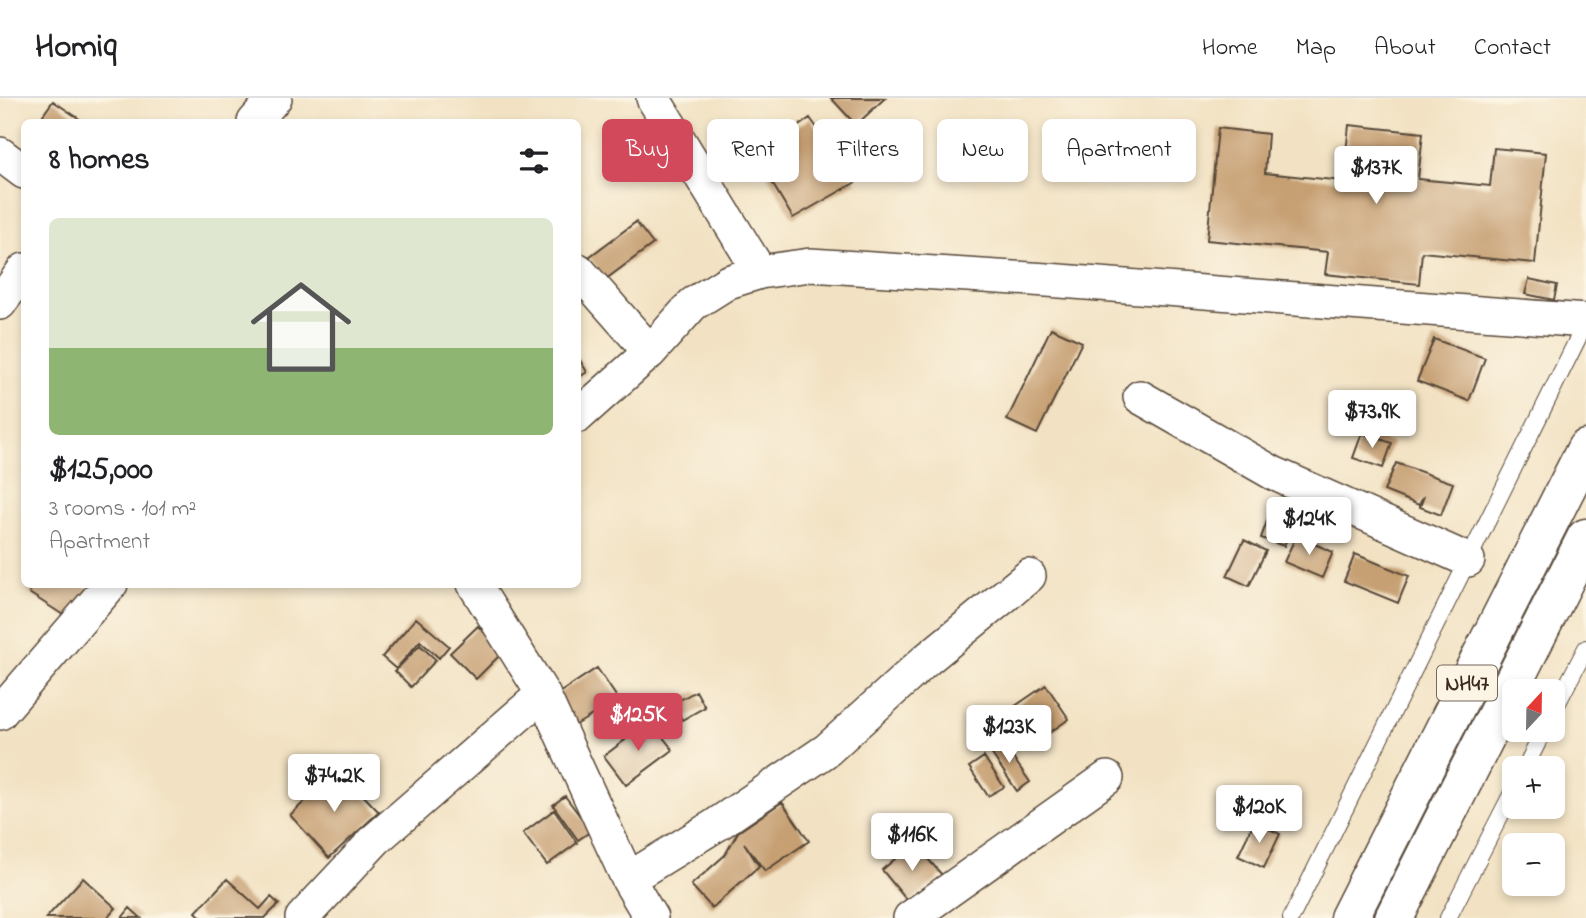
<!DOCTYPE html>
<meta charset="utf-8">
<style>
body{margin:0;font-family:"Indie Flower",sans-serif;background:#f6f6f6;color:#202124;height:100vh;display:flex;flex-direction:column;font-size:26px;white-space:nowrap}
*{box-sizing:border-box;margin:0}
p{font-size:23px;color:#757577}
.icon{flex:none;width:38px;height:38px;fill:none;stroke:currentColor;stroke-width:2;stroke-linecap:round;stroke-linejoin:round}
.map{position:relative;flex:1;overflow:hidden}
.sheet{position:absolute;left:21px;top:21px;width:560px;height:469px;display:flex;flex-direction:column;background:#fff;border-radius:10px;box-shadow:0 4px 10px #0003}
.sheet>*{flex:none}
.top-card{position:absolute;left:602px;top:21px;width:665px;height:63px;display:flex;gap:14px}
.needle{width:46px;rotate:22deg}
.buttons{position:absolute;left:1502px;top:581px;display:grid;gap:14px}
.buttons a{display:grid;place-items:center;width:63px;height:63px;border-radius:10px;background:#fff;box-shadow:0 4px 10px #0003;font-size:35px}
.price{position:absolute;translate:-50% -60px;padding:0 16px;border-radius:7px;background:#fff;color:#222;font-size:23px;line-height:46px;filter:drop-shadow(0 2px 4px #0008)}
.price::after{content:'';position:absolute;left:50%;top:42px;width:21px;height:16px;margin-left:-10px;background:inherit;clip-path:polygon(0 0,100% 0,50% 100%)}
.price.active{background:#d1495b;color:#fff}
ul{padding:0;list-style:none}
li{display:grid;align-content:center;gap:14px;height:371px;padding:0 28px}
li span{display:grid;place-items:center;height:217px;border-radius:10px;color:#555}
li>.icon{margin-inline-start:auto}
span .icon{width:126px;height:126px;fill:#fffc;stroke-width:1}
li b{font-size:30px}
h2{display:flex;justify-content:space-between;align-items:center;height:84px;padding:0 28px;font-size:30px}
.pill{padding:0 24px;border-radius:10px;background:#fff;box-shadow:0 4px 10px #0003;font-size:24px;line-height:63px}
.pill.active{background:#d1495b;color:#fff}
header{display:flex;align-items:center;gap:42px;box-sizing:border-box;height:98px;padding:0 35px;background:#fff;border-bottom:2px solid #e0e0e0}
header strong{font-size:33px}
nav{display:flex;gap:38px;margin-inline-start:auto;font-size:24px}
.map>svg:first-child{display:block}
</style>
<header>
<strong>Homiq</strong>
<nav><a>Home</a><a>Map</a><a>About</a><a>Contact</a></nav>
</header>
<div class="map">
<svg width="1586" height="820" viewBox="0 0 1586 820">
<rect width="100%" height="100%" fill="#fcf5e5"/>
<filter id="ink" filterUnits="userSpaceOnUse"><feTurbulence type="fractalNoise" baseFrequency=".0143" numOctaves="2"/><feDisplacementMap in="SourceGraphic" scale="14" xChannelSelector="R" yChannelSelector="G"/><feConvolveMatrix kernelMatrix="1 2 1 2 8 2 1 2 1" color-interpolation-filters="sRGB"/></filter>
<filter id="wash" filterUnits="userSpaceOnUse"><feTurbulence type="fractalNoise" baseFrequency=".00686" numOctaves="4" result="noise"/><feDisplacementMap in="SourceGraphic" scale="28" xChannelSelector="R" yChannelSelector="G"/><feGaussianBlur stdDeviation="1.57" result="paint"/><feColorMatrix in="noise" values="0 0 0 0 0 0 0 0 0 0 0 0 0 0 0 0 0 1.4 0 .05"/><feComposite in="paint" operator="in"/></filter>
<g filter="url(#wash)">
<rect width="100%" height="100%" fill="#f2e2c3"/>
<g id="blocks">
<path fill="#c69f72" d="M831,0H885L856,27Z
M53,3L84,24H38Z
M810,20L856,84L793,120L756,58Z
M1349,27L1423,35L1418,81L1490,88L1494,50L1546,55L1535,165L1422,154L1419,186L1325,176L1328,154L1207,142L1218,30L1268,36L1265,75L1343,83Z
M636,124L653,146L606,181L589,159Z
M1529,181L1557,187L1554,202L1525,196Z
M1051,230L1082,244L1037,336L1007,322Z
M1434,241L1485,260L1469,303L1417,283Z
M578,259L587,274L578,280Z
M1362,335L1392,345L1383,370L1353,360Z
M1396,365L1453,385L1441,417L1420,409L1424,398L1419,407L1384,393Z
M1269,418L1292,427L1284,448L1261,440Z
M1296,438L1333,454L1322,480L1284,464Z
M1244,442L1266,453L1249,488L1227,478Z
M1355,456L1409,478L1398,505L1344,483Z
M34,486H82L91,492L71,522L29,495Z
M416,520L449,548L439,560L420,543L396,571L382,559Z
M478,528L503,554L476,581L450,555Z
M420,547L436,562L411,589L395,573Z
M597,570L618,601L576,627L556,597Z
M1046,587L1069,621L1026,651L1002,617Z
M696,593L705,609L682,622L673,606Z
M650,623L673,652L626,687L604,658Z
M1000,641L1030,684L1017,693L987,649Z
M984,659L1004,689L988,698L969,669Z
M339,672L379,714L329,760L290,717Z
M565,698L591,733L578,742L553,707Z
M782,704L809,743L765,773L744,745L759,768L712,810L691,787L725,757L738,734Z
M554,712L577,745L547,767L523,735Z
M1254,724L1280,736L1264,770L1238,758Z
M914,745L942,777L909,805L882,772Z
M83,780L116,810L107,820H46Z
M227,781L260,811L271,799L279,806L265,820H202L196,814Z
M130,810L141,820H122Z"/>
</g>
</g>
<g filter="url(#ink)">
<use href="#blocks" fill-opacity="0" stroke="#564637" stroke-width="2"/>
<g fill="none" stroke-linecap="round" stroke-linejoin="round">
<g stroke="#564637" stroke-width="18">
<path id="service" d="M1552,616L1586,550
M1525,670L1544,632
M1291,820L1586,224
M1448,820L1514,691"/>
</g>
<g stroke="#564637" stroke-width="36">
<path id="minor" d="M653,0L760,174
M254,24L275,0
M0,56L24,74
M578,172L650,254
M0,205L24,172
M1140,299L1273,375L1468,462
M578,318L650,254L693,206L728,184L760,174L810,167L1047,182L1586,223
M474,486L543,596L628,781L651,820
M0,615L111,486
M628,781L716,727L827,652L926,562L1029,478
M302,820L376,741L543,596
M910,820L1107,680"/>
</g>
<g stroke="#564637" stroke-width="41">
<path id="trunk" d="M1349,820L1586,351
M1394,820L1586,440"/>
</g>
<use href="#service" stroke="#fff" stroke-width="16"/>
<use href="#minor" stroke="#fff" stroke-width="33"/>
<use href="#trunk" stroke="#fff" stroke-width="38"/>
</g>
</g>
<g text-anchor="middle" stroke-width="5" stroke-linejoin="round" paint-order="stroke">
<rect fill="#fcf5e5" stroke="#75675a" stroke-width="2" x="1437" y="567.5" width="60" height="35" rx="5"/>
<g font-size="21" font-weight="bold" fill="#3b2a1e">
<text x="1467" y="592">NH47</text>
</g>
</g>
</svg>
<div class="buttons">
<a><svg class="needle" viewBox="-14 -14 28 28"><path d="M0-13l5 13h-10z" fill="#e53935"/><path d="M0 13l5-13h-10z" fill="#757577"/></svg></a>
<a>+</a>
<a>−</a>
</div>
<b class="price" style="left:1376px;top:108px">$137K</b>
<b class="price" style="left:1372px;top:352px">$73.9K</b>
<b class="price" style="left:1309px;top:459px">$124K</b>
<b class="price active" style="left:638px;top:655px">$125K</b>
<b class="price" style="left:1009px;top:667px">$123K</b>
<b class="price" style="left:334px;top:716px">$74.2K</b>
<b class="price" style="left:1259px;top:747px">$120K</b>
<b class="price" style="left:912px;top:775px">$116K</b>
<div class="top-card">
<a class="pill active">Buy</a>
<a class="pill">Rent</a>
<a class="pill">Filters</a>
<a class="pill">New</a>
<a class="pill">Apartment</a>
</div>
<section class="sheet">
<h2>8 homes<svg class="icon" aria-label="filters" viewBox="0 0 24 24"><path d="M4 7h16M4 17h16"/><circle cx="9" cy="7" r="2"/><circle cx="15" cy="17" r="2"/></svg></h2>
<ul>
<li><span style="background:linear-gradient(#dfe7d0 60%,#8fb573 0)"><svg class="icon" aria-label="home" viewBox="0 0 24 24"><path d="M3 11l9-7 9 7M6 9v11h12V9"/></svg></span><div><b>$125,000</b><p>3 rooms · 101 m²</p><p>Apartment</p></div></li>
</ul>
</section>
</div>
